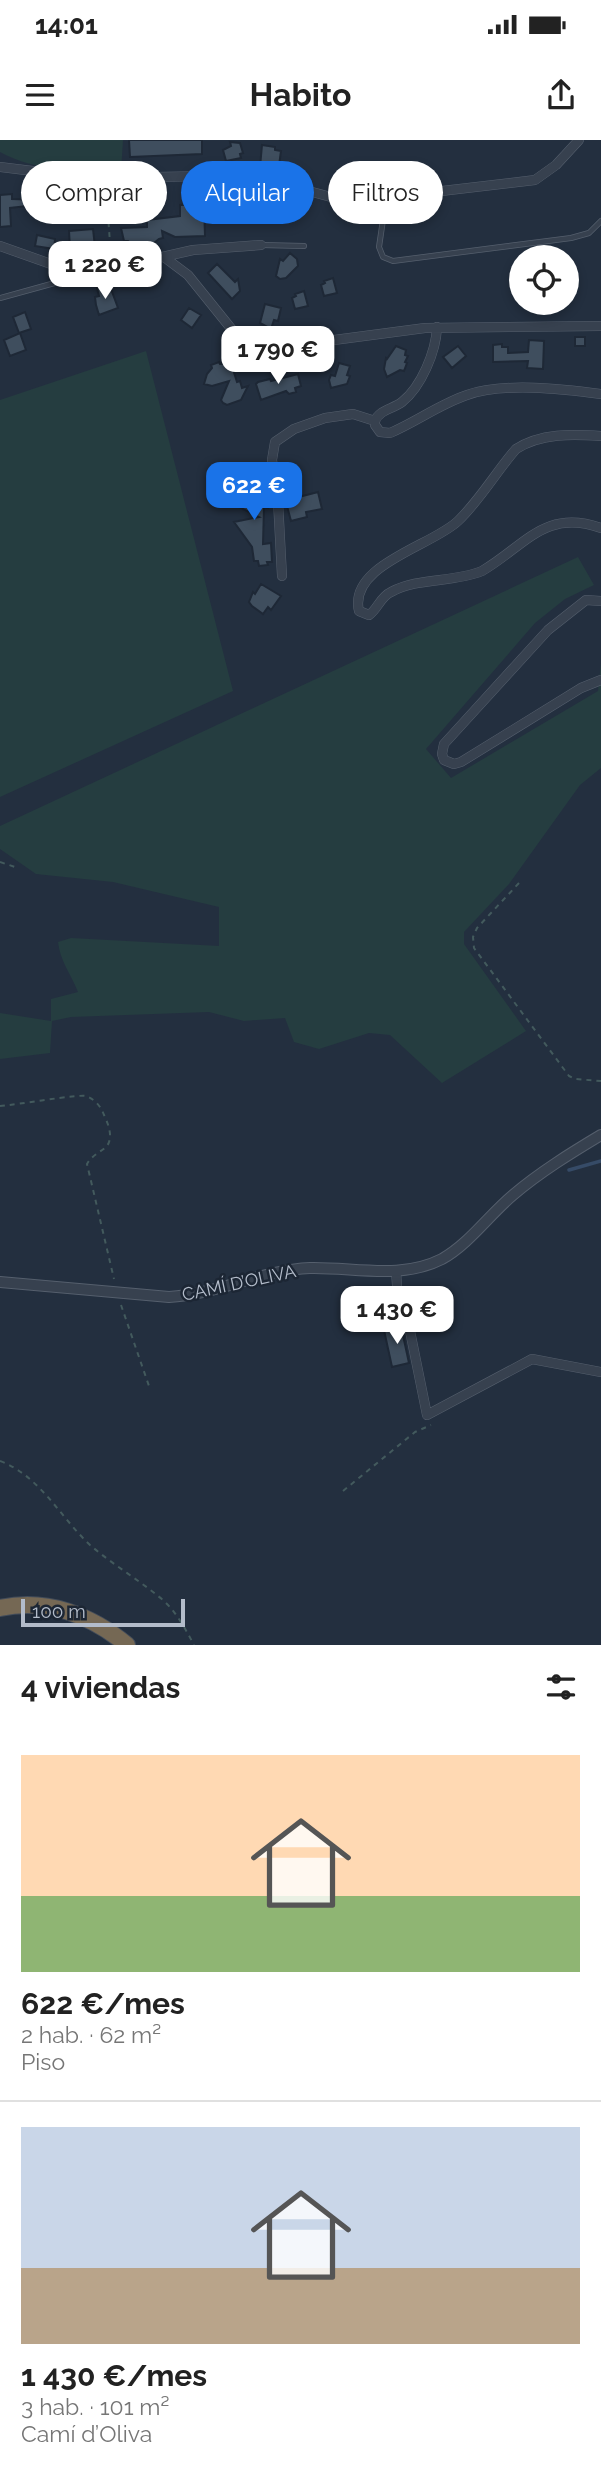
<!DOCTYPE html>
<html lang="es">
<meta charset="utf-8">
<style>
body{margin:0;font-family:Raleway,sans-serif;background:#f2f2f2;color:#222;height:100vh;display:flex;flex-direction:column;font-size:26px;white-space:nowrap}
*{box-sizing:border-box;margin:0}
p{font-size:23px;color:#767676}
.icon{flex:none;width:38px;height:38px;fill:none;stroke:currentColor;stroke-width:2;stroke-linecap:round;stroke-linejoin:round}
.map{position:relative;height:1505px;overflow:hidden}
.drawer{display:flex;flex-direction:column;background:#fff;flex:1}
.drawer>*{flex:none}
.hud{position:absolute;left:21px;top:21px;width:560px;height:63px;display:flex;gap:14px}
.tools{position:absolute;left:509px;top:105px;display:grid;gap:14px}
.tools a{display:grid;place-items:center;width:70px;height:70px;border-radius:50%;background:#fff;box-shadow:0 4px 10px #0003;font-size:35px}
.scale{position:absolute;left:21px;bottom:18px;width:164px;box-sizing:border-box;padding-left:7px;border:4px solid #b3bcca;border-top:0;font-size:19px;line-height:24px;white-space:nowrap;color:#b3bcca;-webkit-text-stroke:5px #1c2634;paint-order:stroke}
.price{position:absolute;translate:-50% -60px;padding:0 16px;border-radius:14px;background:#fff;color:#222;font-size:23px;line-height:46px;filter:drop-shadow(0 2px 4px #0008)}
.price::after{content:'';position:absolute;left:50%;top:42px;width:21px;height:16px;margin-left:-10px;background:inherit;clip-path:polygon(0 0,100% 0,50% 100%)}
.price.on{background:#1a73e8;color:#fff}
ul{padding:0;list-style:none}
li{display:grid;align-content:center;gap:14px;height:371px;padding:0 21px}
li+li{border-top:2px solid #e0e0e0}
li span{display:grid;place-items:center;height:217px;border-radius:0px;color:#555}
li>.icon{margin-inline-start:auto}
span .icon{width:126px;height:126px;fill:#fffc;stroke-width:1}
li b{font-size:30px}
h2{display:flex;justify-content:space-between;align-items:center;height:84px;padding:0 21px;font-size:30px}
.tag{padding:0 24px;border-radius:32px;background:#fff;box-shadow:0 4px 10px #0003;font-size:24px;line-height:63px}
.tag.on{background:#1a73e8;color:#fff}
.status{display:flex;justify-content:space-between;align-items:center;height:49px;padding:0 35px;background:#fff;direction:ltr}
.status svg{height:19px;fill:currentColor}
header{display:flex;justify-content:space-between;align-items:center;height:91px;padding:0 21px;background:#fff;font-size:32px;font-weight:700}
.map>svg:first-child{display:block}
</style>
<div class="status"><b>14:01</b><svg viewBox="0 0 49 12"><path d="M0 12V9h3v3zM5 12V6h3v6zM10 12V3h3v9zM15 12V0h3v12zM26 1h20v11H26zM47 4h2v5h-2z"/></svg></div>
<header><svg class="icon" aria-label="menu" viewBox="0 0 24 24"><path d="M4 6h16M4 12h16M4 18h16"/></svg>Habito<svg class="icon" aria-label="share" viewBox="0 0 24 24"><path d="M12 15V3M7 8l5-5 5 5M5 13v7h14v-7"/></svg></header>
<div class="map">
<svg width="601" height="1505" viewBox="0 0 601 1505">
<rect width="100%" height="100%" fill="#232f3f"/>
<path fill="#253d40" d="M0,0H123L121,32C81,31 36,32 0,12Z
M146,211L233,551L0,657V260Z
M578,417L594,445L565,459L535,483L426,609L451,638L598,551L601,523V628L580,645L509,744L464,792V804L526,891L442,943L390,895L369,893L319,909L294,902L285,878L244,881L209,872L71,877L52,881L50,913L0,919V873L51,881V859L78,852C71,834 60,821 58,802L71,798L219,806V767L113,742L36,734L0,709V686Z"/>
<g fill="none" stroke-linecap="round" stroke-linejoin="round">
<path stroke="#364b67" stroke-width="3.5" d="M569,1030L601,1021"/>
</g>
<path fill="#3f4e5e" stroke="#1e2836" stroke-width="2" d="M129,0H202V14L130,17Z
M230,2L240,3L243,13L240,14L241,18L226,21L223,10L231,6Z
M262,5L275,7V10L281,11L279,26L270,25V29L260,27Z
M12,54V59L46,60V71L27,70V66L10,68L11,86L0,87V55Z
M204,64L205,96L175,97L162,91L163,98L159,99L154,103L134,107L128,101H124L121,88L147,87V80L180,76V65Z
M93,89L95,107L91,112L74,113L70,109L69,91Z
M37,95L55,99L54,109L35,106Z
M290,113L297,119L298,126L286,138L280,139L276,136L280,119L283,121Z
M217,124L235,142L238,139L240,151L232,159L208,133Z
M333,138L337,153L324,156L321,145L325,143L324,141Z
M96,144L106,151L111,149L118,168L99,175L96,165L95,157L99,156Z
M304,151L308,166L295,169L292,158L296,156L295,154Z
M265,164L281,168L278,181L274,180L271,189L260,183Z
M189,168L201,175L192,188L181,180Z
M25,172L31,189L19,193L13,177Z
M20,193L26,210L10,216L4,200Z
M575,197H585V206H575Z
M529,200L544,201L543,229L527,228L528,221L493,222V205L502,204V207H508V213L528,212Z
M396,206L406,210L405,215L408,216L405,222L407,223L404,231L400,230L387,237L384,229L386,218L387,219Z
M458,206L466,216L452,228L443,217Z
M219,222L220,224L231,223L237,242L240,241L242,248L248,246L241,260L227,265L223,263L221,260L229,241L212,246L204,244L207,234L212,228L211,225Z
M339,223L350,226L347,235L350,236L347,244L331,248L329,240L331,235L335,236Z
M298,234L301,246L295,248L296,252L289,254L286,251L261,260L256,244L258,242L270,239L271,241Z
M244,347L253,348V351H259V353L267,354L268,368L264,367L263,404L271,403L272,422H267L268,425L259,426L258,421H254L252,407L234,382L259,377L235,365L232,361L231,355L235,349Z
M318,352L322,369L306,372L307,377L291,381L287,366L293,365L291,359Z
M261,444L281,456L271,470L268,467L263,474L252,466L249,462L253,452L255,454Z
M441,1157L443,1170L411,1174L407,1162Z
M401,1186L409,1223L392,1227L384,1190Z"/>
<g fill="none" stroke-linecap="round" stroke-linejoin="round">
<g stroke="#555f6d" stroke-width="6">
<path id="service" d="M386,59L379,107L383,117L393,121L571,98L589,93L601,81
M261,105L304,106
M0,158L80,136"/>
</g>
<g stroke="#555f6d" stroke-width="10">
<path id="minor" d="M0,27L90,38L213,36L290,46L342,60H365L535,40L556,25L579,0
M0,106L82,135L193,110L261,105
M164,117L188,135L246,207L258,215L266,216L334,200L425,188L601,186
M375,281C379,270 393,269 402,262C421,247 436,212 437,187
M601,296C572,294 541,293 516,309C496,332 480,360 458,381C432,406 348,425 359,471L369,475C378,469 380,457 391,452C419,437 453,443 482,431C525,406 545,368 601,388
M282,436L278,361L272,320L275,302L294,289L325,278L353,274L375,281V285L380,292L390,293C416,282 440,264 467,255C503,242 563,249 601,254
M601,461L586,460L548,490L444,604L442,614L444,620L454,624L461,622L581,548L601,540
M396,1131L398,1160L409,1186L427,1275L532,1219L601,1232"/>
</g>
<g stroke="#555f6d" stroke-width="12">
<path id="tertiary" d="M0,1142L169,1157C218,1154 262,1130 310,1128C354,1127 401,1140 442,1119C469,1104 489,1075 513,1055C540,1032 571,1013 601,995"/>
</g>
<g stroke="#424c5a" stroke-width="18">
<path id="motorway" d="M0,1468C47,1458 91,1475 127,1505"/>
</g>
<path stroke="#435a5d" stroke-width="2" stroke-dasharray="5 5" stroke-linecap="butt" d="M111,117L107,61L113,57V48
M0,722L18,728
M519,743L477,788L473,797L474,808L569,936L575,939L601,941
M0,966C15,965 78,954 86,956C96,960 101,967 104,975C108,983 112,994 109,1002C107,1010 93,1013 87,1024L114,1139
M121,1165L149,1246
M0,1321C40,1336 60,1377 90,1405C113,1425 141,1441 164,1461C177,1473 186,1490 194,1505
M343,1351L415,1292L431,1285"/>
<use href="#service" stroke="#37414f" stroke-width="4.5"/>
<use href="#minor" stroke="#37414f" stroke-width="9"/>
<use href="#tertiary" stroke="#37414f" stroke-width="10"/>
<use href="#motorway" stroke="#756854" stroke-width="16"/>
</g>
<g text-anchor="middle" stroke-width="5" stroke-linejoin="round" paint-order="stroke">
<g font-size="18" fill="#b3bcca" stroke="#1c2634">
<text transform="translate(239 1143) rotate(-12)" y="6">CAMÍ D’OLIVA</text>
</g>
</g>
</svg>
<div class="tools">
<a><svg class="icon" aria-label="locate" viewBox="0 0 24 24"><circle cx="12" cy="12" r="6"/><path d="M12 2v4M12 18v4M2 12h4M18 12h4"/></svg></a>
</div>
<div class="scale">100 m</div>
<b class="price" style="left:105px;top:161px">1 220 €</b>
<b class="price" style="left:278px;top:246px">1 790 €</b>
<b class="price on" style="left:254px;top:382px">622 €</b>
<b class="price" style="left:397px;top:1206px">1 430 €</b>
<div class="hud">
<a class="tag">Comprar</a>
<a class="tag on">Alquilar</a>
<a class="tag">Filtros</a>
</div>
</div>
<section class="drawer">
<h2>4 viviendas<svg class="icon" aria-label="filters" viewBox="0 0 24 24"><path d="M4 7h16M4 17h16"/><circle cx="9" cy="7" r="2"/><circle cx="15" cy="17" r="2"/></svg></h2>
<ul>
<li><span style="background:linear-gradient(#ffd9b3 65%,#8fb573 0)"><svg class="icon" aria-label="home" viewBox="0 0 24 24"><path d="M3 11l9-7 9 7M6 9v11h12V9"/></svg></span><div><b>622 €/mes</b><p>2 hab. · 62 m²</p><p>Piso</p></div></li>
<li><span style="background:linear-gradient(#c9d6e8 65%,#b9a48a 0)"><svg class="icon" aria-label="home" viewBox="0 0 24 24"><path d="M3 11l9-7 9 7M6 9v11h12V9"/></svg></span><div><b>1 430 €/mes</b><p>3 hab. · 101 m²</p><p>Camí d’Oliva</p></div></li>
</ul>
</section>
